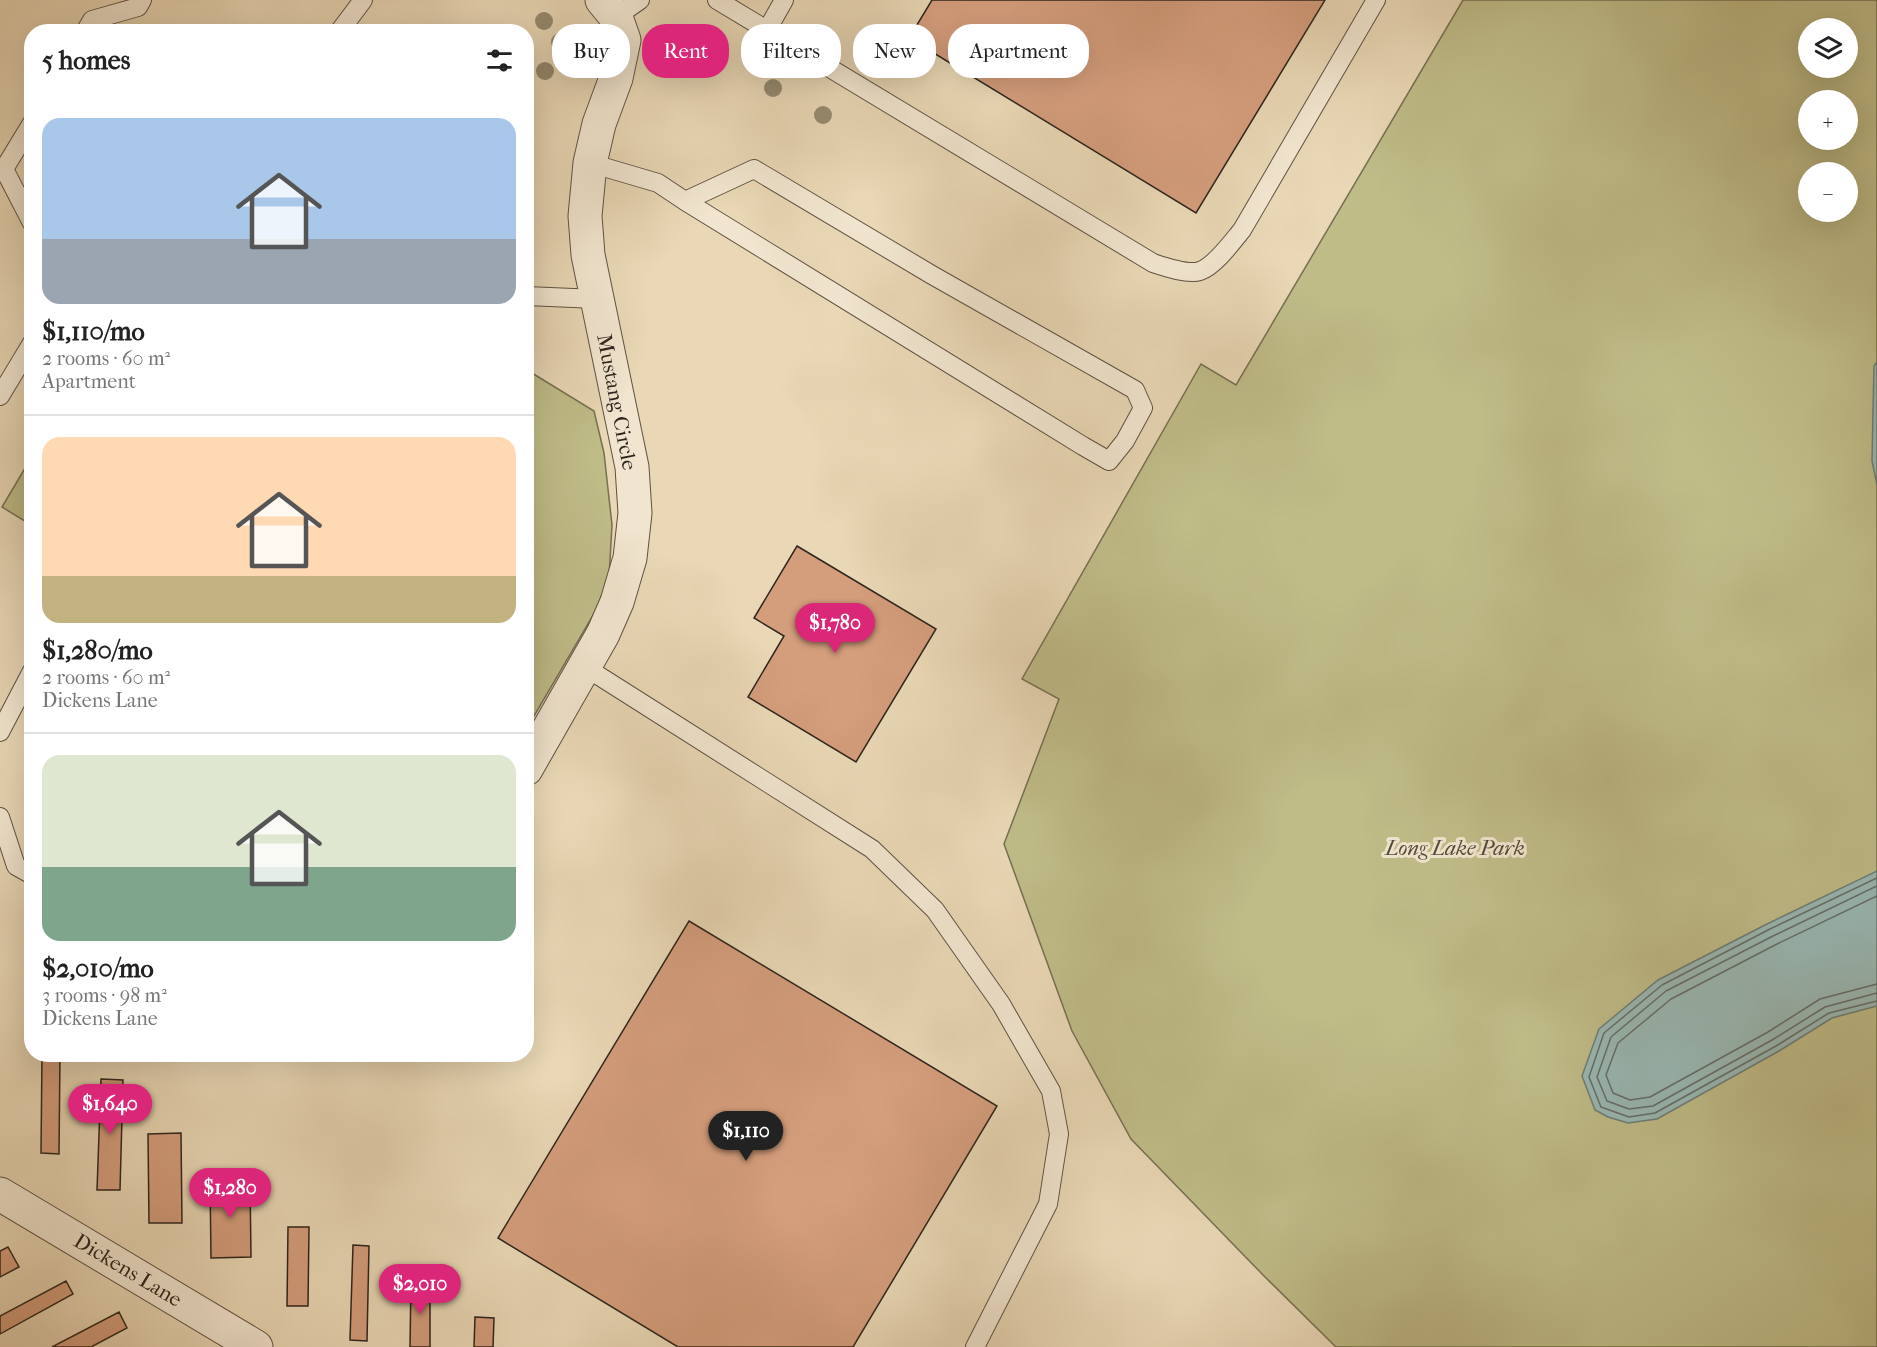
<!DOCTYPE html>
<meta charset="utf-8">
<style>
body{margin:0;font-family:"IM FELL French Canon",serif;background:#f6f6f6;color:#222;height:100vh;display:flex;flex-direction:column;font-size:22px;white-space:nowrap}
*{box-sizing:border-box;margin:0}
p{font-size:20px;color:#767676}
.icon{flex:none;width:33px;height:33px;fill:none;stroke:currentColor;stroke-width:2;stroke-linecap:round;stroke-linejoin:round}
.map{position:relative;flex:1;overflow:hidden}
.details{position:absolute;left:24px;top:24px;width:510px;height:1038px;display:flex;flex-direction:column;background:#fff;border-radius:24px;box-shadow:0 6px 24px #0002}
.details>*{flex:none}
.hud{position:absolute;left:552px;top:24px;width:570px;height:54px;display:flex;gap:12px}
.fabs{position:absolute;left:1798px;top:18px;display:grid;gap:12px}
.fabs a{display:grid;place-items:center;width:60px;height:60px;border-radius:50%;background:#fff;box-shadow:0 6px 24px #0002;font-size:30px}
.price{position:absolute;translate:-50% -51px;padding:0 14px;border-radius:21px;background:#db2777;color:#fff;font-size:20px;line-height:39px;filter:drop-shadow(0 2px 3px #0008)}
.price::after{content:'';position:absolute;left:50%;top:36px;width:18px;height:14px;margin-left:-9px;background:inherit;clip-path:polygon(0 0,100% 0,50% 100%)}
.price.on{background:#222;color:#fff}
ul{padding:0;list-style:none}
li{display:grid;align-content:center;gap:12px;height:318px;padding:0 18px}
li+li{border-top:2px solid #e0e0e0}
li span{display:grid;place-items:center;height:186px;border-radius:18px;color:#555}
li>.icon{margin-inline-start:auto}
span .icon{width:108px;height:108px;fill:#fffc;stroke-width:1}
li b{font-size:26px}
h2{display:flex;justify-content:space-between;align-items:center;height:72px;padding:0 18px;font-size:26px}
.pill{padding:0 21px;border-radius:24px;background:#fff;box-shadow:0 6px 24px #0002;font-size:21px;line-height:54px}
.pill.on{background:#db2777;color:#fff}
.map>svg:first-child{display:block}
</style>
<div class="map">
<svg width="1877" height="1347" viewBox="0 0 1877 1347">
<rect width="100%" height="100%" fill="#e9d7b5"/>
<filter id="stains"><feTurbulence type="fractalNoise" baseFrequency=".00333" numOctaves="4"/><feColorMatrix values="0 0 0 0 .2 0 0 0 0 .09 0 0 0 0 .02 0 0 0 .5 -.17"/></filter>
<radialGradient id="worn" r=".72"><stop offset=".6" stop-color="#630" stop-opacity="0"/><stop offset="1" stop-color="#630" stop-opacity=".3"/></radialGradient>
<path fill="#bfbc88" stroke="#767052" stroke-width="1.5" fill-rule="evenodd" d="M1463,0H1877V1347H1336L1264,1276L1131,1139L1072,1031L1004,844L1059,699L1022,679L1201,364L1236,385ZM1809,28H1848V68H1809ZM1809,100H1848V140H1809ZM1809,172H1848V212H1809Z
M527,370L594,411L604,453L612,525L609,577L595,612L527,728Z
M31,458V525L2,507Z"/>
<path fill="#99b8b4" stroke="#6e7d78" stroke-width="1.5" d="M1877,362V485L1872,461L1874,366Z
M1877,871V1006L1832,1018L1779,1051L1657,1119L1628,1123L1608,1117L1595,1110L1582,1076L1599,1029L1658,980L1767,924Z"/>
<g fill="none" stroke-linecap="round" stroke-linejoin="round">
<path stroke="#646e68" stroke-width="1.5" d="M1877,878L1770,929L1662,985L1604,1033L1589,1077L1601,1107L1629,1117L1655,1113L1776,1046L1829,1013L1877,1001
M1877,886L1773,936L1666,991L1611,1037L1597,1077L1607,1101L1629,1109L1653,1106L1772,1040L1825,1007L1877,993
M1877,896L1777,944L1671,999L1618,1043L1606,1075L1613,1093L1630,1100L1650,1097L1768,1032L1820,999L1877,984"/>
</g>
<path fill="#d49d7c" stroke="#2e251d" stroke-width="1.5" d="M932,0H1325L1196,213L909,38Z
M459,25L470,32H458Z
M797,546L936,629L856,762L748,697L784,636L754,618Z
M689,921L997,1106L853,1347H678L498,1238Z
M42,1054H60L59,1154L41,1153Z
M101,1079L123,1080L120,1190H97Z
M181,1133L182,1223H149L148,1134Z
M210,1180H250L251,1257L211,1258Z
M288,1227H309L308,1306H287Z
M353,1245L369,1246L367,1341L350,1340Z
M8,1247L19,1267L0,1277V1251Z
M66,1281L73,1294L0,1334V1316Z
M411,1282H430V1347H410Z
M119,1312L127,1328L91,1347H52Z
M475,1317L494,1318L493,1347H474Z"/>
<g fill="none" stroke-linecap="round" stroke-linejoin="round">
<g stroke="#5d5243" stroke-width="20">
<path id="lane" d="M717,0L1153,263C1165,267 1188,275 1200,271C1215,266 1232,242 1242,230L1376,0
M616,17L640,0
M767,30L784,0
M85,32L92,20L138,7L142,0
M339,32L363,0
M32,123L4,169L32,223
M590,163L658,183L685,201L1083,446L1109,461L1125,441L1143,408L1135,390L932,275L754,169L685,201
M526,296L597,299
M0,396L32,343
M585,667L872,849L935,910L1001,1004L1051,1091L1059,1134L1048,1204L975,1347
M0,732L32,671
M0,817L16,866L32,875"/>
</g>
<g stroke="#5d5243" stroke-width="35">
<path id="street" d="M526,769L603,634L617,602L630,558L635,513L632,467L588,255L585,216L590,163L599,124L616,78L624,40L616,17L602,0
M0,1194L256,1347"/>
</g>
<use href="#lane" stroke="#f1e5cf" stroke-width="18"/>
<use href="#street" stroke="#f1e5cf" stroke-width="33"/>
</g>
<g fill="#968a70">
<circle cx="544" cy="21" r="9"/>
<circle cx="560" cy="42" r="9"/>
<circle cx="545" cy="71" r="9"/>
<circle cx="773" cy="88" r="9"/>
<circle cx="823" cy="115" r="9"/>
</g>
<g text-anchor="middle" stroke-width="6" stroke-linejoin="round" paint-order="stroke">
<g font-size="21" fill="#2e251d" stroke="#f1e5cf">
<text transform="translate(617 402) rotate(79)" y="7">Mustang Circle</text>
<text transform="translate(128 1270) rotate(31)" y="7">Dickens Lane</text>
</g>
<g font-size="21" font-style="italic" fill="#524b38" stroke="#f1e5cf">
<text x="1455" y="855">Long Lake Park</text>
</g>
</g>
<rect width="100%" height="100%" filter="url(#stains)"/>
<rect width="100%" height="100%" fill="url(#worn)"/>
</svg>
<div class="fabs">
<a><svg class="icon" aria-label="layers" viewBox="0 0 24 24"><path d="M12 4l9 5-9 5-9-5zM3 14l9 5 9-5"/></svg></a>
<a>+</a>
<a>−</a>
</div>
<b class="price" style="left:835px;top:654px">$1,780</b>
<b class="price" style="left:110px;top:1135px">$1,640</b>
<b class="price on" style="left:746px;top:1162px">$1,110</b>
<b class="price" style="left:230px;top:1219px">$1,280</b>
<b class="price" style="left:420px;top:1315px">$2,010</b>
<div class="hud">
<a class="pill">Buy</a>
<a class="pill on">Rent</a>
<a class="pill">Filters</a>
<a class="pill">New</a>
<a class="pill">Apartment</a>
</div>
<section class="details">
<h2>5 homes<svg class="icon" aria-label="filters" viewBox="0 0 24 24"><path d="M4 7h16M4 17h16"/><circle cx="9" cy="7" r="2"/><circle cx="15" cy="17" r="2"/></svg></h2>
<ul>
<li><span style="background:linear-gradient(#a9c7e8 65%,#9aa5b1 0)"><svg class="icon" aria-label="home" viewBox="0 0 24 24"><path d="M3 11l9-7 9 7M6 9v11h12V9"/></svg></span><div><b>$1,110/mo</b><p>2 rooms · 60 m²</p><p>Apartment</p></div></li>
<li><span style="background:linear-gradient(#ffd9b3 75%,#c2b280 0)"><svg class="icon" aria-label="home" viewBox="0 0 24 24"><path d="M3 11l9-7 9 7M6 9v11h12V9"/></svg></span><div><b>$1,280/mo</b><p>2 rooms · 60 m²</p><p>Dickens Lane</p></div></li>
<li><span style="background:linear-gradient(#dfe7d0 60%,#7fa58c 0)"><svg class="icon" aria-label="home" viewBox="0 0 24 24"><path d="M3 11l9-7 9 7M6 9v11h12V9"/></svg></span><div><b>$2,010/mo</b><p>3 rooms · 98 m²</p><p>Dickens Lane</p></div></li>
</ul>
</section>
</div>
